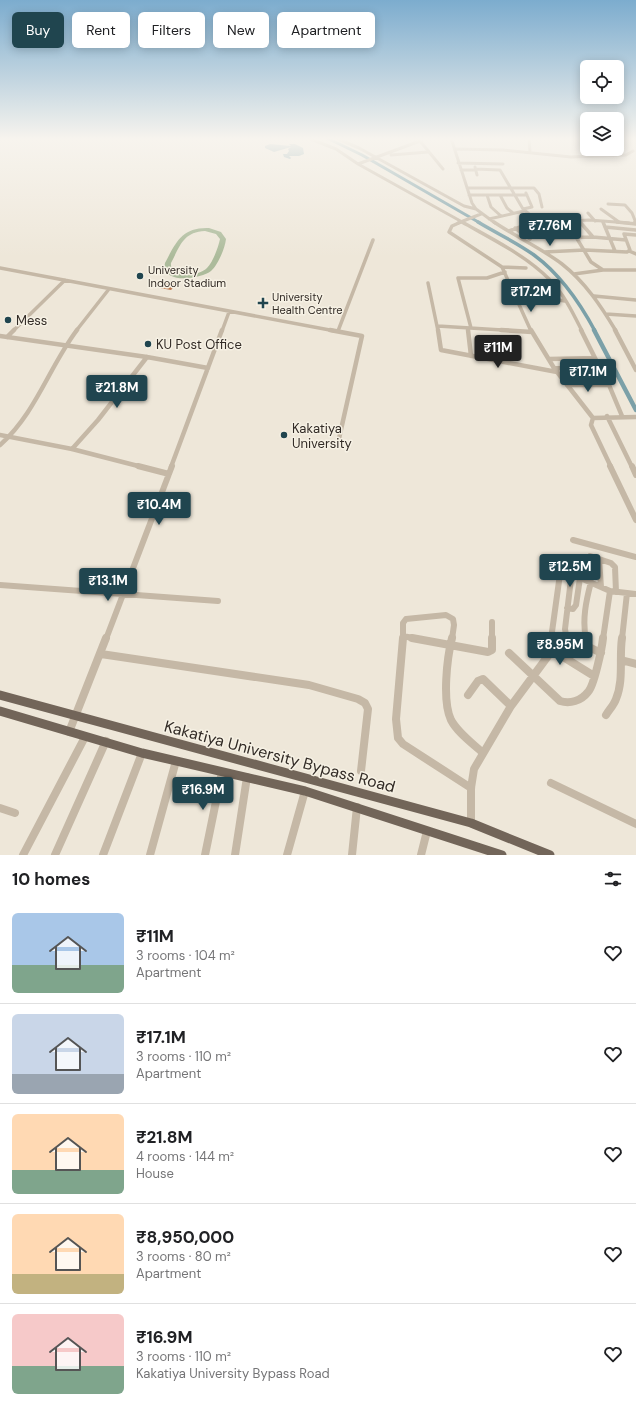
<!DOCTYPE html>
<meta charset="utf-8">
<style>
body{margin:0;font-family:"DM Sans",sans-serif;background:#f6f6f6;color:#202124;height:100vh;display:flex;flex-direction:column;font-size:15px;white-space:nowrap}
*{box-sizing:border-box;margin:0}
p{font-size:13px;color:#757577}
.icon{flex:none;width:22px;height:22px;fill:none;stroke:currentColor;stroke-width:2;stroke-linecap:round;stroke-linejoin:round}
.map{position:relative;height:855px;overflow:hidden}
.details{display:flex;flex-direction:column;background:#fff;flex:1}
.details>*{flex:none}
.guide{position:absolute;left:12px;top:12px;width:400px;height:36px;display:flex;gap:8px}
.buttons{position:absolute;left:580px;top:60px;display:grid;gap:8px}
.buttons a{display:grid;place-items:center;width:44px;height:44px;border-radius:6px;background:#fff;box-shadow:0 2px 10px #0003;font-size:20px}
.price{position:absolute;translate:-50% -34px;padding:0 9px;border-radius:4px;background:#20454f;color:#fff;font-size:13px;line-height:26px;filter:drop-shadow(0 1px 2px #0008)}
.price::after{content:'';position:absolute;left:50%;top:24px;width:12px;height:9px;margin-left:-6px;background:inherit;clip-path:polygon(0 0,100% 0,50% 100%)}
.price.active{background:#222;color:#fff}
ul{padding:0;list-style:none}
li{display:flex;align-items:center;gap:12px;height:100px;padding:0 12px}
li+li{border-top:1px solid #e0e0e0}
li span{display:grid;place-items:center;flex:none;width:112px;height:80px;border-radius:6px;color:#555}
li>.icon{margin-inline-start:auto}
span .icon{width:48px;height:48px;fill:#fffc;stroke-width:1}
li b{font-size:17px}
h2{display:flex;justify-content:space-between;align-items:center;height:48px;padding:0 12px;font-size:17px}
.chip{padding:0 14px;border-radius:6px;background:#fff;box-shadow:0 2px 10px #0003;font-size:14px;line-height:36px}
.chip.active{background:#20454f;color:#fff}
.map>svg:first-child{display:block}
</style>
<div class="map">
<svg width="636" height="855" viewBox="0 0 636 855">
<rect width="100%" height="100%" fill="#eee7d9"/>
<path fill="#acbb9b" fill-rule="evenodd" d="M209,228L221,232L226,239C225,248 218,265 211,271C201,279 161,285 165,263C176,242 182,227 209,228ZM205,231L216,234L220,239C218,248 213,262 207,268C199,276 169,280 171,263C180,246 183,232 205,231Z"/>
<path fill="#7ba0a8" d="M270,144L291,146L289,144H295L303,148L304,154L299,156H289L291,158L290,159L284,157L283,154H287L289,151L288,149L291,147L274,152L265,148V146Z"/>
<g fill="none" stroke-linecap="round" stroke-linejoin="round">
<path stroke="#7ba0a8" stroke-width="3" d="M327,138L362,155L480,223"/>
<path stroke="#7ba0a8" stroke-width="3.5" d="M478,222C496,233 516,242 534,255C560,274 580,303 595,331"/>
<path stroke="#7ba0a8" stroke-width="4.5" d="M594,330L636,410"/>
</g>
<path fill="#ba754b" d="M165,282L177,284L171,290L160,288Z"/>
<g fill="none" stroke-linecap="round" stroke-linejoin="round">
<path stroke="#c5b8a6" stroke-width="3" d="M308,138L336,149L358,164L464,223
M336,138L359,148L464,206L476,209
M451,138L472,203L476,209L495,223
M529,138L530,152
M420,141L443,169
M456,149L503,150L571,157L626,155L633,151
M391,155L428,152
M458,163L503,164
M358,164L420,141L418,138
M475,167L477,175
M475,169L500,170L523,209L539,222
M461,170H476
M467,188H534L539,194L542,207
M469,195H527
M487,195L491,207L501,216
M500,195L507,208L513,213
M608,204L625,205L632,213L636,223
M523,209L532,207L526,193
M601,209L619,222
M588,213L595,221
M489,219L524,211
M566,221L568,223
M579,221L581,223
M458,223L481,214
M531,223L589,220L629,223"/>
<path stroke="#c5b8a6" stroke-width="3.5" d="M461,222L452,226L449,232L502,267L531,331
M462,222C492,239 525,255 549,279C564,294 573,313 582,331
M494,222C516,237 541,248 562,264C585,282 601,306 616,331
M567,222L591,262L603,270
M603,222L615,251
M617,222L636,224L635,222
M526,224L549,238L593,237L580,222
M605,227L636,230
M515,228L530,239
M536,230H571
M509,231L534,222
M593,237L626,240
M629,251L636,254
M544,252L585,250L627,252L630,250L624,234L636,235
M502,267L526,268
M0,268L335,331
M574,274L603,270H636
M428,283L438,331
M514,293L565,301
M594,296L636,300
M606,314L636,316
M438,326L517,331
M468,328V331
M471,328L458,278H487L505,272
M13,331L65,280
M76,331L109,289
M222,331L229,312
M338,331L373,240"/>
<path stroke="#c5b8a6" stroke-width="4.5" d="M330,330L362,336L338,443
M438,330L441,350L557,372
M468,330L471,356
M501,330L532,332
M531,330L554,368L593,418
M581,330L595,358
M615,330L636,370
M0,336L147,357L208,368
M7,337L14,330
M549,359L595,358L609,385L622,416
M554,368L602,369
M567,385H609
M607,416L632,467
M0,435L72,449L142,467
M0,445C36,413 49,367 77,330
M72,449L98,420L147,357
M171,467L222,330
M611,467L591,425L593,418L636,417"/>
<path stroke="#c5b8a6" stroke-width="6" d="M138,466L169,474
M610,466L636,520
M632,466L636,475
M573,540L636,557
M590,556L611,563L615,567L616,592
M599,559L601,587
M0,585L218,601
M567,608L573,609L576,605L580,578
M492,622V639
M403,636V623L406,619L446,615L453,619L454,625L452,639
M106,639L172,466
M403,639V636L417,639
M551,639L560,574
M565,639L566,635
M573,639L566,635L565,629L571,579L576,576L610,591
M586,639C582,620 586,601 591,582
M603,639L610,591L636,594
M622,639L627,593"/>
<path stroke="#c5b8a6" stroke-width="8" d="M403,638L396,719L398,738L403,744L471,788
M412,638L488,652L492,650V638
M452,638C447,658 442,701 451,720C458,733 472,743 483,753
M566,638L563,651L565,658L594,676
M571,638L601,653
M585,638L587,646
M509,653L560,701C570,704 581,701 588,692C594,686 602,648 603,638
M101,654L309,685L358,699L365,703L368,709L361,771
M621,660L636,664
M468,695L478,681L483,679L511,706
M606,715C609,710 614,705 616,699C624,680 619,658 622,638
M69,732L106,638
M551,783L636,824
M0,808L15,813
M471,823V788L474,769L511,706L548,656L551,638
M23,855L85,737
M55,855L106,741
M103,855L142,753
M150,855L176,761
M205,855L222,772
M235,855L247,777
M287,855L305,791
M352,855L357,807
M421,855L427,831"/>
<path stroke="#726559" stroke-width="9" d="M0,695L471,823L550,855
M0,711L142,753L305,791L502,855"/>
</g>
<linearGradient id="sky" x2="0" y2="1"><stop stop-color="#7cacce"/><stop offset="0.54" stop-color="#f7f4ee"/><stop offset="1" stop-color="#f7f4ee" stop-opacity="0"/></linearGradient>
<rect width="636" height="257" fill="url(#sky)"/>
<g fill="#20454f" stroke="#f6f1e4" stroke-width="1.5">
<circle cx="140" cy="276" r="4"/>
<path d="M261 297h4v4h4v4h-4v4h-4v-4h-4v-4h4z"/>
<circle cx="8" cy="320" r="4"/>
<circle cx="148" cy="344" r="4"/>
<circle cx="284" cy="435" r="4"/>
</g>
<g text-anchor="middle" stroke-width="3" stroke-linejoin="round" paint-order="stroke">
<g font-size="11" fill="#322b26" stroke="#f6f1e4" text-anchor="start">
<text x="148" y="274">University<tspan x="148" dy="13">Indoor Stadium</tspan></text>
<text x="272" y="301">University<tspan x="272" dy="13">Health Centre</tspan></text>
</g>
<g font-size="13" fill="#322b26" stroke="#f6f1e4" text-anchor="start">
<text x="16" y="325">Mess</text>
<text x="156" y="349">KU Post Office</text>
<text x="292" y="433">Kakatiya<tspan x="292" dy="15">University</tspan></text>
</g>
<g font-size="16" fill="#322b26" stroke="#f6f1e4">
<text transform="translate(280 756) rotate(15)" y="6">Kakatiya University Bypass Road</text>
</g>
</g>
</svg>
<div class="buttons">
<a><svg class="icon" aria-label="locate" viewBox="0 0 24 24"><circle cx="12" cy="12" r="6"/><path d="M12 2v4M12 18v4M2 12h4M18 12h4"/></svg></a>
<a><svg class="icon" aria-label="layers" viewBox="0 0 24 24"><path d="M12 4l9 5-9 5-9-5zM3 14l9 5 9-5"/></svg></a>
</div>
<b class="price" style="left:550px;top:247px">₹7.76M</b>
<b class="price" style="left:531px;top:313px">₹17.2M</b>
<b class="price active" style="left:498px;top:369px">₹11M</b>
<b class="price" style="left:588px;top:393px">₹17.1M</b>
<b class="price" style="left:117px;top:409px">₹21.8M</b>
<b class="price" style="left:159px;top:526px">₹10.4M</b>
<b class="price" style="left:570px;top:588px">₹12.5M</b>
<b class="price" style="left:108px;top:602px">₹13.1M</b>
<b class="price" style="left:560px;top:666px">₹8.95M</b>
<b class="price" style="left:203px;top:811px">₹16.9M</b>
<div class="guide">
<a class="chip active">Buy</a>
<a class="chip">Rent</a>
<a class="chip">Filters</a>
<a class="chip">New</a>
<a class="chip">Apartment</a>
</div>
</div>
<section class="details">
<h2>10 homes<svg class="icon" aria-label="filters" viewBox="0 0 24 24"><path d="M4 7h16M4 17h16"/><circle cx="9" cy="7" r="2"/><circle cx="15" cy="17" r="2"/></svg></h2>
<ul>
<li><span style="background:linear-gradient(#a9c7e8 65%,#7fa58c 0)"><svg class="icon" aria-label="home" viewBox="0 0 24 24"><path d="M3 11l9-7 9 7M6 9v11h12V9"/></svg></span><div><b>₹11M</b><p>3 rooms · 104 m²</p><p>Apartment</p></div><svg class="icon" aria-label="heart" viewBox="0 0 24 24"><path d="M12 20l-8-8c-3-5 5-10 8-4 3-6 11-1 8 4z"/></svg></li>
<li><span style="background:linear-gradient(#c9d6e8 75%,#9aa5b1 0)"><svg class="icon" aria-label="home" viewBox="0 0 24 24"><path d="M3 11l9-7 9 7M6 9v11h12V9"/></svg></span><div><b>₹17.1M</b><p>3 rooms · 110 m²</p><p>Apartment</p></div><svg class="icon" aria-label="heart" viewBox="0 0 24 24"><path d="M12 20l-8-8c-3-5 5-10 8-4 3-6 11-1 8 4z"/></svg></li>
<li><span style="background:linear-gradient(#ffd9b3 70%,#7fa58c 0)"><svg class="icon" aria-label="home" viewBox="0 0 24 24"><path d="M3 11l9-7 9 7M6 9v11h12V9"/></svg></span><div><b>₹21.8M</b><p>4 rooms · 144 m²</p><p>House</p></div><svg class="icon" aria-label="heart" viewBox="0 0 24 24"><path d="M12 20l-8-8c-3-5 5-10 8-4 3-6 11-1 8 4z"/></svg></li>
<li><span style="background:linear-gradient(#ffd9b3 75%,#c2b280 0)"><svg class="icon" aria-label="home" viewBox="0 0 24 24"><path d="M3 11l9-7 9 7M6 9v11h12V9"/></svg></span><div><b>₹8,950,000</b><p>3 rooms · 80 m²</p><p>Apartment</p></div><svg class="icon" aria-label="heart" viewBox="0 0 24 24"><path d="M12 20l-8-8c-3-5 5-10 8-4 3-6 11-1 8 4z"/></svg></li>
<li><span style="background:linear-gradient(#f6c9c9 65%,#7fa58c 0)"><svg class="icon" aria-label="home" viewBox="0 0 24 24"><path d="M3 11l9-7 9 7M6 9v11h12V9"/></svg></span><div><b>₹16.9M</b><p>3 rooms · 110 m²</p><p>Kakatiya University Bypass Road</p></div><svg class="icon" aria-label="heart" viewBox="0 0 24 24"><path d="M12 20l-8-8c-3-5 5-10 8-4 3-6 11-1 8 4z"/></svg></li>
</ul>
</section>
